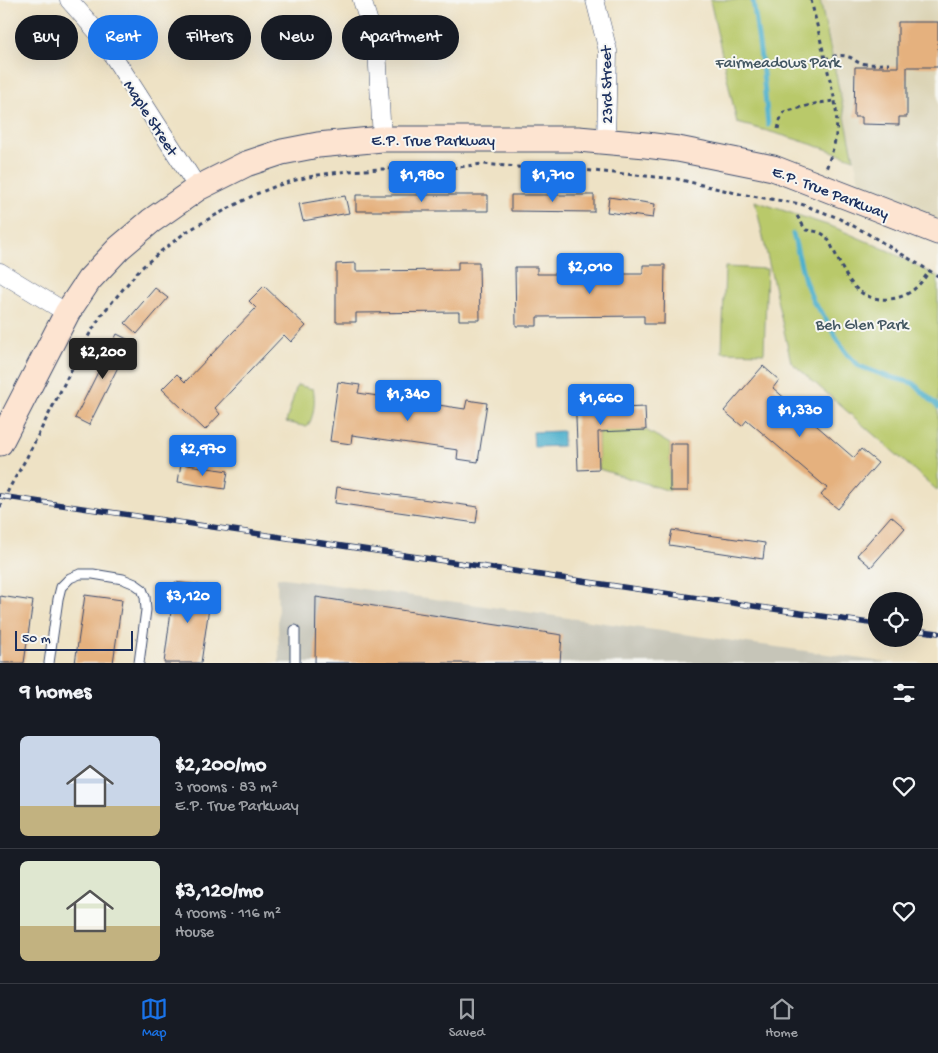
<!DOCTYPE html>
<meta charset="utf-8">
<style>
body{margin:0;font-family:"Gochi Hand",sans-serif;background:#20242c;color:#f1f3f6;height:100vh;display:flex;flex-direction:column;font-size:19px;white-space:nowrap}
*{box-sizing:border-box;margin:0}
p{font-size:16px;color:#9ea1a6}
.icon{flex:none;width:28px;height:28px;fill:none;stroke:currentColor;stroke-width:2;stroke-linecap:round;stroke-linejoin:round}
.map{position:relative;height:663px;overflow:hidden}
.panel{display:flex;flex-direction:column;background:#171b24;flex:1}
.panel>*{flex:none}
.guide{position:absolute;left:15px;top:15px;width:500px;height:45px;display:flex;gap:10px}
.controls{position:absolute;left:868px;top:592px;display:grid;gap:10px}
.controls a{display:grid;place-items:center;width:55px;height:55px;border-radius:50%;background:#171b24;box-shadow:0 5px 20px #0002;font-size:25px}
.scale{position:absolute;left:15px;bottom:12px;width:118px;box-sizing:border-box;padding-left:5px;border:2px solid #1b2f5e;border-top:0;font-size:14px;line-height:18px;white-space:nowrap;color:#1b2f5e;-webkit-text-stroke:4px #f6f6f2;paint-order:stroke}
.price{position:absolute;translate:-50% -42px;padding:0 11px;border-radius:5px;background:#1a73e8;color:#fff;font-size:16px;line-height:32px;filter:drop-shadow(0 1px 2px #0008)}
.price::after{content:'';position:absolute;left:50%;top:30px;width:15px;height:11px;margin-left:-8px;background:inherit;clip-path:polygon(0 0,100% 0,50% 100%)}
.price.selected{background:#222;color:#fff}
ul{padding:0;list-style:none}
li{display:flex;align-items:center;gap:15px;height:125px;padding:0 20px}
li+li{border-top:1px solid #363941}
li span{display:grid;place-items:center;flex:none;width:140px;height:100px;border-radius:8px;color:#555}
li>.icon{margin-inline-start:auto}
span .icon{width:60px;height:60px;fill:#fffc;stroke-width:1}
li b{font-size:21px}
h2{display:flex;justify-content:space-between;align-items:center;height:60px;padding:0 20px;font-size:21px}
.pill{padding:0 18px;border-radius:22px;background:#171b24;box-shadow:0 5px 20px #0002;font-size:18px;line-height:45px}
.pill.selected{background:#1a73e8;color:#fff}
.dock{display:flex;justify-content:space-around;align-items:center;height:70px;border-top:1px solid #363941;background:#171b24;font-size:14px;color:#9ea1a6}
.dock a{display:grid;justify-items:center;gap:2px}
.dock .selected{color:#1a73e8}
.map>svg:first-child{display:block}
</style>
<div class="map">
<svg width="938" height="663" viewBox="0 0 938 663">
<rect width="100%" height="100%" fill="#f6f6f2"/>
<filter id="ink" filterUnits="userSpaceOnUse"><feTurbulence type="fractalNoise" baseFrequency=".02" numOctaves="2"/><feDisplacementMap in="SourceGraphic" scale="10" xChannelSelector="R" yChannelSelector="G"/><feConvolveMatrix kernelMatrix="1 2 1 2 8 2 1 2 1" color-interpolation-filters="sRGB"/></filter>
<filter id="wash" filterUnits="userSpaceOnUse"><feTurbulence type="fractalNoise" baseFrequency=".0096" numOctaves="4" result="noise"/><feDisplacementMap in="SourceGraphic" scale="20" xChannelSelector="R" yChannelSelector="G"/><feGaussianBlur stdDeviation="1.12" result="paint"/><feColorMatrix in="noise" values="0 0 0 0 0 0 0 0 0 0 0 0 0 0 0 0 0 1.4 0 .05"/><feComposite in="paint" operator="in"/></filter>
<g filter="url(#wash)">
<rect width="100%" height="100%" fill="#eee2c5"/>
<path fill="#dcd4b6" d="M820,0H938V234L864,204Z"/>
<path fill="#c6c5b8" d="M277,577L891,663H279Z"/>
<path fill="#b9c96b" stroke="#6a7c64" d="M710,0H820L854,159C816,145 777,133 737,123Z
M755,201L836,228L889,251L938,277V491L791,362Z
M725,267L767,269L764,353L722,352Z
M297,385L313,389C316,398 314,419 307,427L286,422Z
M646,430L670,444V491L599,469L598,432Z"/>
<path fill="#4db0cc" stroke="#347095" d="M563,431V446L534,447L533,432Z"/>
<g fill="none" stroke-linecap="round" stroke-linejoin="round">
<path stroke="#4db0cc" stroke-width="5" d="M753,0L763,73L768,125
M793,234L805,281L814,303L823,315L846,353L859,366L886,376L913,383L938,407"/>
</g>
<g id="blocks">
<path fill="#e5b17e" d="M898,22H938V67H907V117H899V125L862,124V117H854L855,67H898Z
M356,195H488V211H356Z
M511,195H594V212L511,211Z
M345,196L349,213L303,221L299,204Z
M609,197L655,204L653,218L607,212Z
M458,262H479L480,320H459V312L356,313V322H336V264L356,263V271L458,270Z
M643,265H665L664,324H644V316L537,317V326H516L515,267H537V274H643Z
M264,286L306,326L291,342L284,335L215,408L220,414L205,430L162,389L177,374L185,382L256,308L249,301Z
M155,288L168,298L137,334L125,323Z
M117,334L131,341L89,425L75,418Z
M763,366L779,380L773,388L854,458L861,449L878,463L838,509L821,495L827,488L747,420L742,426L724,411Z
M338,382L360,385L358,393L465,409L467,400L487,403L478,462L457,459L458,450L352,435L351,444L330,441Z
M575,392H596L597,409L645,407L646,430L598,432L599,469L578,470Z
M670,444H688V491H670Z
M181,464L228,471L225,489L178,482Z
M337,487L478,507L476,523L335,503Z
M891,516L905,528L871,567L857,555Z
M672,530L765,543L763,559L669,545Z
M175,582L212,587L201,663H164Z
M85,595L122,600L113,663H75Z
M0,596L33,601L24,663H0Z
M316,597L562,635L560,663H315Z"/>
</g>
</g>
<g filter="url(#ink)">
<use href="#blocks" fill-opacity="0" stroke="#3b4a6d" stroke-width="1"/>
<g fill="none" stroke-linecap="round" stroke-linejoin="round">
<g stroke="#3b4a6d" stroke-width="11">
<path id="service" d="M49,663L58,599L61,587L70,578L80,574H93L123,579L135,584L142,589L145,597L146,610L139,663
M295,663V630"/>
</g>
<g stroke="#3b4a6d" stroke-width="19">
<path id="minor" d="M69,0L99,34L198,188
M362,0L377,48L382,139
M595,0L608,51L606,142
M0,272L67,313"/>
</g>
<g stroke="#3b4a6d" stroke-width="27">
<path id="secondary" d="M0,443L67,313L89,280L119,248L151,221L198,188L246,164L282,152L318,145L382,139H578L646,145L678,149L773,168L938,232"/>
</g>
<path stroke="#3b4a6d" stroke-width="3" stroke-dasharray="4 4" stroke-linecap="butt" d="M811,0L835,101C839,131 836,142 826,169
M825,59C833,56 841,54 849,57C853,58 856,62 860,63C869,65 880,64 889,64
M778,129L781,117L784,112L818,103L835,101
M797,216L806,230C812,231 819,231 824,235C829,238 831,246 834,251C846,277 856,302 890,299C909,297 920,286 929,271
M0,507L10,487L27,457L89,335L102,314L140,269L160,252L186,232L214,216L256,194L279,185L296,180L318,175L349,171L379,169H444L483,164L540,169L582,170L677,179L740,194L801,204L817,210L836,217L865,232L938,276"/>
<use href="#service" stroke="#fff" stroke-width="9"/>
<use href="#minor" stroke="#fff" stroke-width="18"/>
<use href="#secondary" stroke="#fde4d1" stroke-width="25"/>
<g stroke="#1b2f5e" stroke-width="5.5">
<path id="rail" d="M0,496L876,624
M914,630L938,633"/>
</g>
<use href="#rail" stroke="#f6f6f2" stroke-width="4" stroke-dasharray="11" stroke-linecap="butt"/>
</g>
</g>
<g text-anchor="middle" stroke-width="4" stroke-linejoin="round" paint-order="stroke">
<g font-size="16" fill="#425661" stroke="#f6f6f2">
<text x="778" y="67">Fairmeadows Park</text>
<text x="862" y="329">Beh Glen Park</text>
</g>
<g font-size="16" fill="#1b2f5e" stroke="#f6f6f2">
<text transform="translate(605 85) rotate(-91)" y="6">23rd Street</text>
<text transform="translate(152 117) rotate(57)" y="6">Maple Street</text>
<text x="433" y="145">E.P. True Parkway</text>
<text transform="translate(831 191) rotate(21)" y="6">E.P. True Parkway</text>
</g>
</g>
</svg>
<div class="controls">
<a><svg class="icon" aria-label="locate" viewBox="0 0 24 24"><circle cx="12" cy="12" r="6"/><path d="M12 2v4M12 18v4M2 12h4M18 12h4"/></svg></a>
</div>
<div class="scale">50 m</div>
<b class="price" style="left:422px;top:203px">$1,980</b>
<b class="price" style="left:553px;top:203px">$1,710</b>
<b class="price" style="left:590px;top:295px">$2,010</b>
<b class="price selected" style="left:103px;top:380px">$2,200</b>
<b class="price" style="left:408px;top:422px">$1,340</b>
<b class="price" style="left:601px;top:426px">$1,660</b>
<b class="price" style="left:800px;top:438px">$1,330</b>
<b class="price" style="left:203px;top:477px">$2,970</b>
<b class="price" style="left:188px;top:624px">$3,120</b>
<div class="guide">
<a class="pill">Buy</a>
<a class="pill selected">Rent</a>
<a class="pill">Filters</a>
<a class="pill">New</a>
<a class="pill">Apartment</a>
</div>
</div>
<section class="panel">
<h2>9 homes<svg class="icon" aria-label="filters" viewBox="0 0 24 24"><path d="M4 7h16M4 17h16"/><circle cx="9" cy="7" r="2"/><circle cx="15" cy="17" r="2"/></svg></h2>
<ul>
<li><span style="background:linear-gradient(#c9d6e8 70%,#c2b280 0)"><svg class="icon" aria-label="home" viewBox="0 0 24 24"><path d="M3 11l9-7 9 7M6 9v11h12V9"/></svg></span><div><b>$2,200/mo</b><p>3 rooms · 83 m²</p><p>E.P. True Parkway</p></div><svg class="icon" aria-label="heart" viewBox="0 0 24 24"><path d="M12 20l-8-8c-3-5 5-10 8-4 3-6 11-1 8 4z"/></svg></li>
<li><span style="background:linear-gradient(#dfe7d0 65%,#c2b280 0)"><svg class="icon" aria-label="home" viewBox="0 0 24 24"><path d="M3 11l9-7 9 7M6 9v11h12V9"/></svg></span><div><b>$3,120/mo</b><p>4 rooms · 116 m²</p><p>House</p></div><svg class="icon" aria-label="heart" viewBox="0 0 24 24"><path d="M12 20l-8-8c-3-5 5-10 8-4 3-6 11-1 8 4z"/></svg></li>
</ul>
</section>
<nav class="dock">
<a class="selected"><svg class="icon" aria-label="map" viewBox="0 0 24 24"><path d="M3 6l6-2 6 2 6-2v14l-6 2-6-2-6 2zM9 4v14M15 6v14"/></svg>Map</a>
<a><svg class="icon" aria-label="saved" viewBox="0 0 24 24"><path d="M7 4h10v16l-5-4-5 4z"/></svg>Saved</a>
<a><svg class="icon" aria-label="home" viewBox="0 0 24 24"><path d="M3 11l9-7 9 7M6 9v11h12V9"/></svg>Home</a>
</nav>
